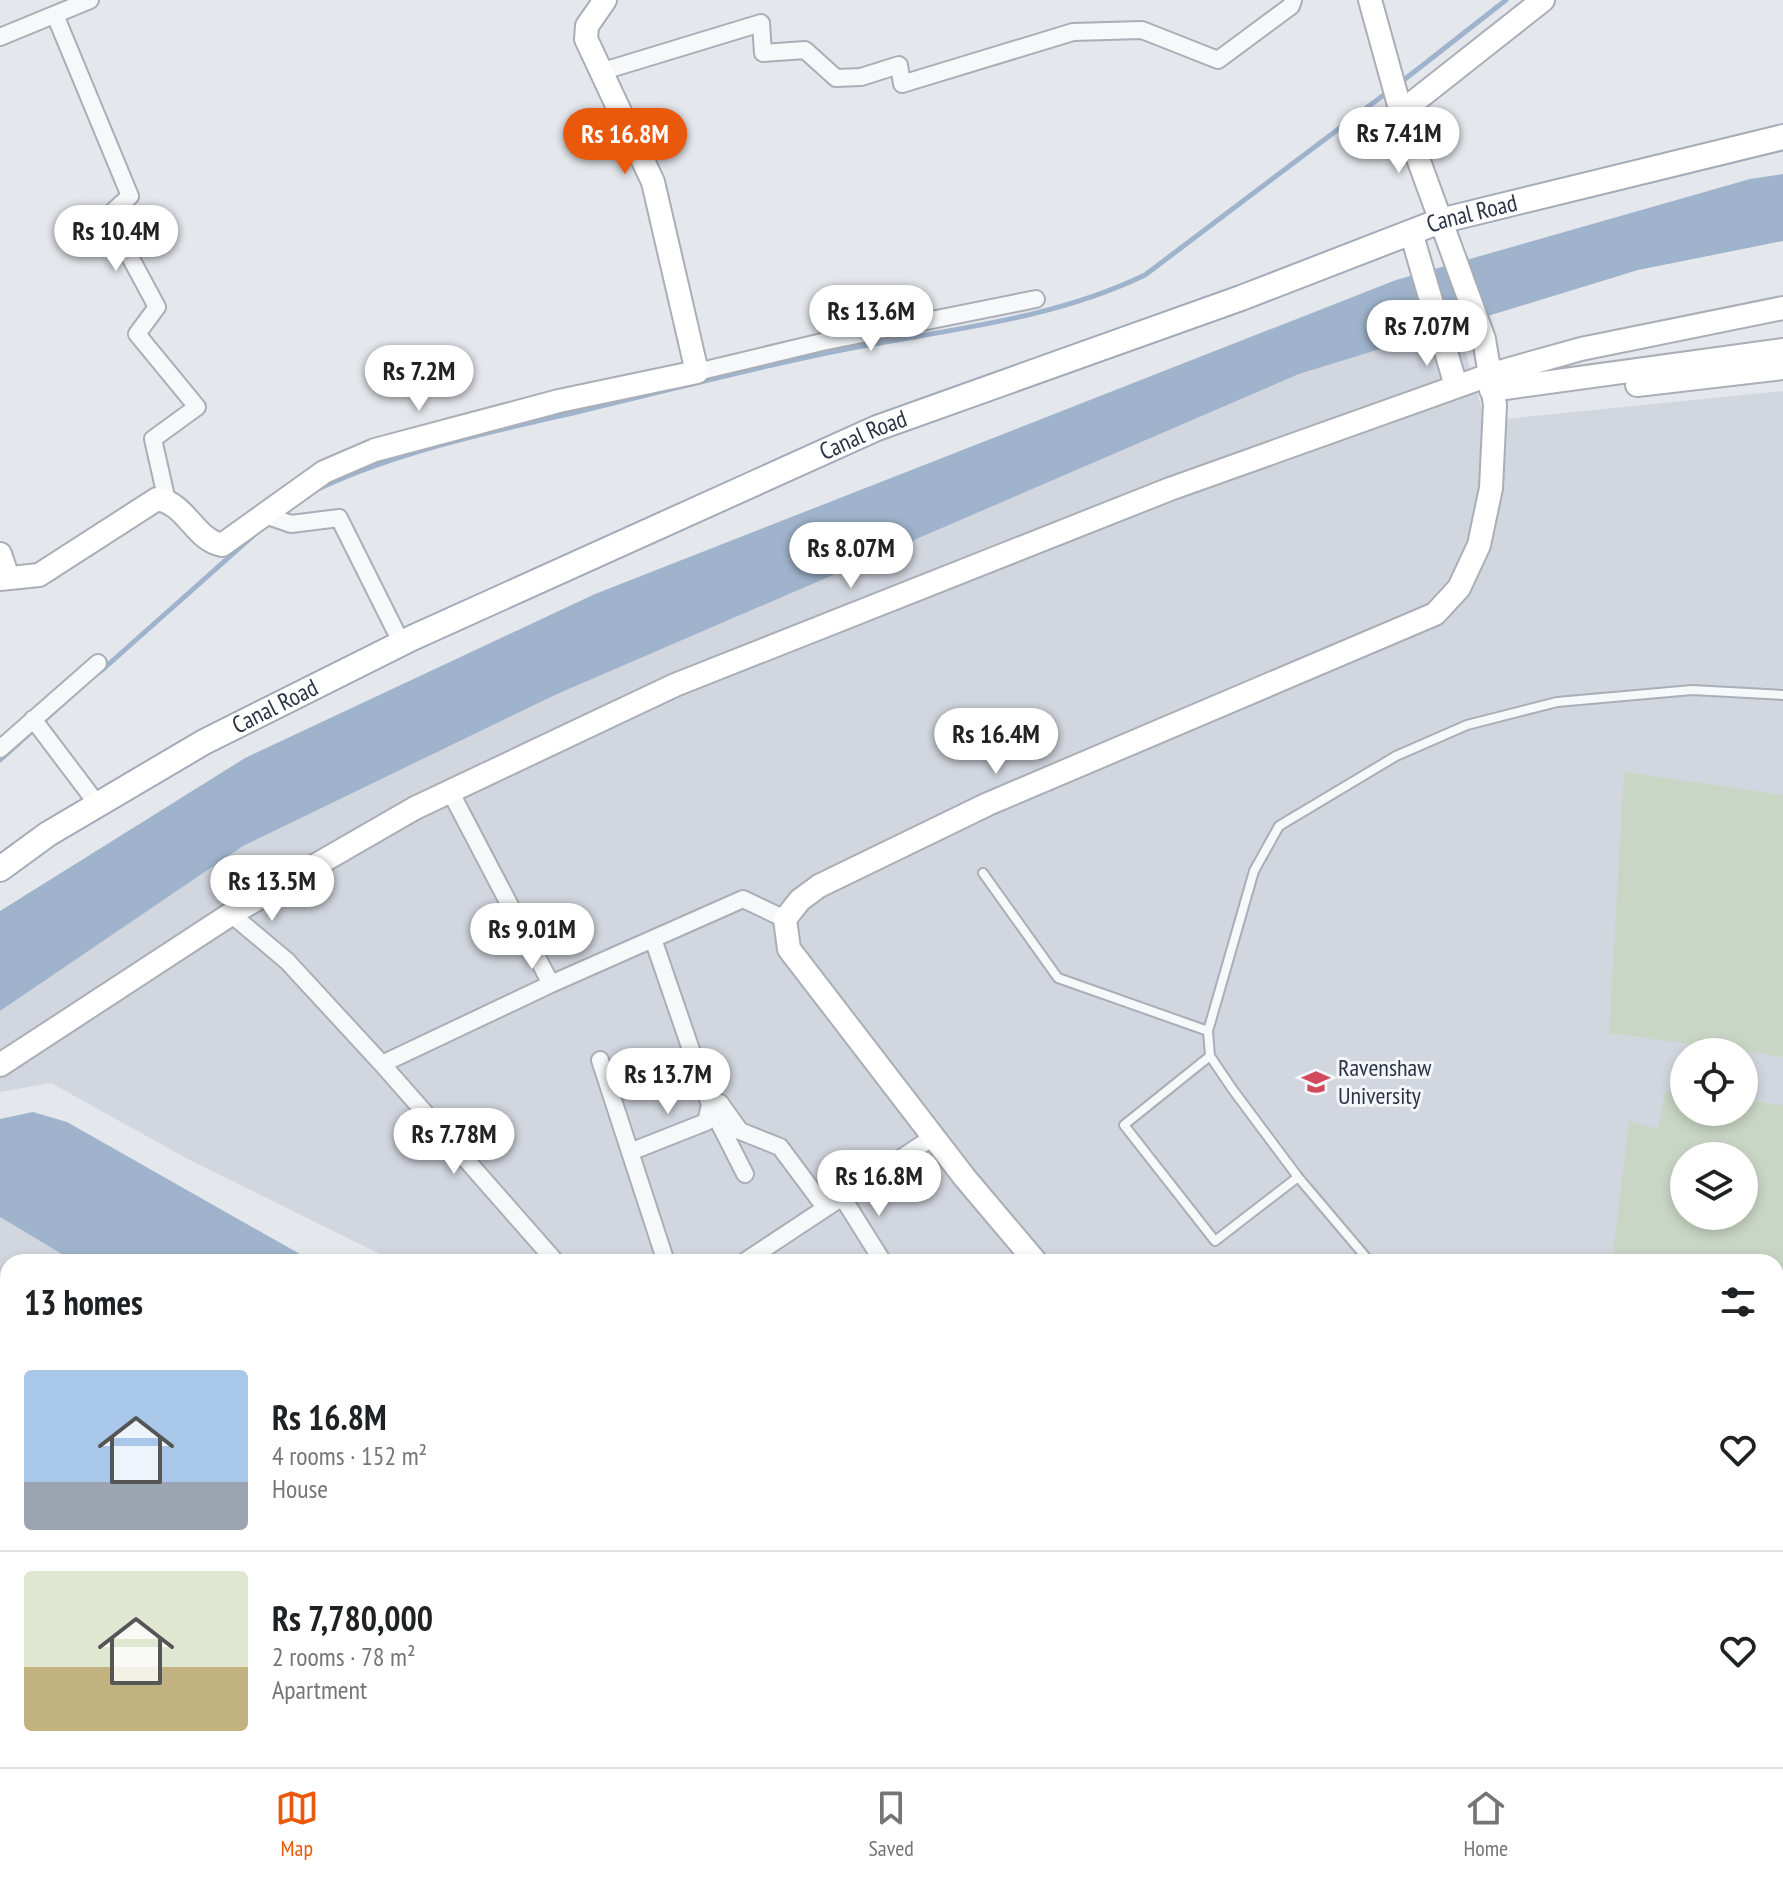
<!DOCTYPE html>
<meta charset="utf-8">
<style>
body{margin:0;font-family:"PT Sans Narrow",sans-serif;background:#f6f6f6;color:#202124;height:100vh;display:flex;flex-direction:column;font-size:30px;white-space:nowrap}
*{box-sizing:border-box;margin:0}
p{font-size:26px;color:#757577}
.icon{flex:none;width:44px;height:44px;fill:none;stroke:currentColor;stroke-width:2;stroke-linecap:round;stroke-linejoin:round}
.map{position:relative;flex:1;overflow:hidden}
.drawer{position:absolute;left:0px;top:1254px;width:1784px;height:514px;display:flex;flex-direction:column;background:#fff;border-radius:24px 24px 0 0;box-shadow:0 4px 12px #0003}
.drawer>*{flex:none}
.controls{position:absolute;left:1670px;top:1038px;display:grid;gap:16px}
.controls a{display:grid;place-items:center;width:88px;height:88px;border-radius:50%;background:#fff;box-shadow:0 4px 12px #0003;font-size:40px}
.price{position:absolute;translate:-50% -68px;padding:0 18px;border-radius:28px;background:#fff;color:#222;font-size:26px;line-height:52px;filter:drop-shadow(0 2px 4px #0008)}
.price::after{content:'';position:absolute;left:50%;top:48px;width:24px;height:18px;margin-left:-12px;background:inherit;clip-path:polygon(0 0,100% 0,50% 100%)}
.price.on{background:#ea580c;color:#fff}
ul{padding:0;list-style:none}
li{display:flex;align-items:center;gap:24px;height:200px;padding:0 24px}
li+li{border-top:2px solid #e0e0e0}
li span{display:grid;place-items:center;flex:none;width:224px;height:160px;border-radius:8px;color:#555}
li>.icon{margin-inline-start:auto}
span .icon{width:96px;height:96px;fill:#fffc;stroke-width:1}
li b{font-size:34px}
h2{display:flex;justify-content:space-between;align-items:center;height:96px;padding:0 24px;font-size:34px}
.tab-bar{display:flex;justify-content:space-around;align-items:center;height:112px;border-top:2px solid #e0e0e0;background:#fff;font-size:22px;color:#757577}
.tab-bar a{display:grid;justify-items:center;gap:4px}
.tab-bar .on{color:#ea580c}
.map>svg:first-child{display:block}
</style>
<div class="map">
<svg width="1783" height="1767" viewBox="0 0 1783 1767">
<rect width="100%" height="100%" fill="#e4e7ec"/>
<path fill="#d2d6de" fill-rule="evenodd" d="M1458,325L1485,421L1783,391V1767H1400L1403,1760H1776V1262H396L186,1158L51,1083L0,1092V1011L243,846L555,695L1299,374ZM1684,1052H1744V1112H1684ZM1684,1156H1744V1216H1684Z
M0,1217L75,1262H8V1551L0,1546Z
M479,1760H794L785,1767H479Z"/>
<path fill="#c9d6c5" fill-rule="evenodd" d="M1624,772L1783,795V1057L1609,1033Z
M1666,1090L1684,1092V1112H1744V1100L1783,1105V1401L1776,1400V1262H1612L1629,1121L1658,1129ZM1684,1156H1744V1216H1684Z"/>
<path fill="#9fb4cc" d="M1783,174V241L1638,270L1299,374L555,695L243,846L0,1011V911L245,758L595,594L1396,280L1750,179Z
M33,1112L67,1122L314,1262H75L0,1217V1119Z"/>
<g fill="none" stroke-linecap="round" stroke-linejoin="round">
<path stroke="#9fb4cc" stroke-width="5" d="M1400,83L1506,0
M318,489C401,450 496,431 585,410C674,389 762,365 852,348C951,329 1054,319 1145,275L1389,91
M101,671L255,534
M0,760L66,701"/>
<g stroke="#a9aeb7" stroke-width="12">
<path id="lane" d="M983,873L1058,978L1208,1031
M1210,1056L1124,1125L1215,1241L1298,1177
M1370,1262L1298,1177L1233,1090L1210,1056L1208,1031L1254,871L1279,826L1396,756L1467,725L1557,702L1692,690L1783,695
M1776,1450L1783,1451
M1776,1619H1783
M1731,1760V1767
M1510,1767L1512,1760"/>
</g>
<g stroke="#a9aeb7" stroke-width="20">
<path id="street" d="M55,15L130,196L108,216L157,307L137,334L197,407L153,439L167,501
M0,37L90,0
M600,72L761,23L763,53L805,50L836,78L861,77L899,65L902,84L1073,32L1142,30L1218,60L1291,6L1293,0
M697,372L822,342L1036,299
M262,514L291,524L339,518L402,644
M33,719L98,805
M0,749L98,663
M450,791L551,984
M231,914L287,961L382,1064L551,984L743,899L785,919
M653,939L710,1105L706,1122L630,1152L666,1262
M600,1060L630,1152
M382,1064L556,1262
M745,1174L710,1105L720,1103L740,1131L780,1147L824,1206
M841,1195L883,1262
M744,1262L933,1137
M0,1516L8,1504
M921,1760L926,1767
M1343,1767L1346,1760"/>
</g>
<g stroke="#a9aeb7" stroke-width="26">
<path id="secondary" d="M1401,112L1543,0
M1411,232L1456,386
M1637,385L1783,368
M1491,390L1783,350
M0,554L8,577
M0,579L39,575L157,499C186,503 195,540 222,545L324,472L375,450L559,401L697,372L653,182L586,39L587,26L605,0
M0,1065L231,914L415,808L675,685L1170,489L1492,374L1581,349L1783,308
M1036,1262L965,1178L789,949L785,919L800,900L819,886L988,804L1435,614L1459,588L1479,545L1491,488L1495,405L1484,339L1401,112L1370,0
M1322,1767L1325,1760"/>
</g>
<g stroke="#a3abb8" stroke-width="28">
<g id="primary">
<path id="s1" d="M0,869L48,834L204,742L412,638L877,428L1241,298L1440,221L1783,137"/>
</g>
</g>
<use href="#lane" stroke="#f7f8fa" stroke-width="8"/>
<use href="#street" stroke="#f7f8fa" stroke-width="16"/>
<use href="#secondary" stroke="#fff" stroke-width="22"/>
<use href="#primary" stroke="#fff" stroke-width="24"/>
<g stroke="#7d8696" stroke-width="8">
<path id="rail" d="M0,1592L8,1596
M0,1629L8,1632
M0,1662L8,1664
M293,1760L308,1767
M326,1760L341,1767
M347,1760L362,1767"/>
</g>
<use href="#rail" stroke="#f4f6f9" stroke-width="5" stroke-dasharray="15" stroke-linecap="butt"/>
</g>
<defs>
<g id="university-bare" transform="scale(2.16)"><path d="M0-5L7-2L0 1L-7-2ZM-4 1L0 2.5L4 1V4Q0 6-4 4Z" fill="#d1495b" stroke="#f4f6f9" stroke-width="2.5" paint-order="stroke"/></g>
</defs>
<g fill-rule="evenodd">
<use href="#university-bare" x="1316" y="1082"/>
</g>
<g text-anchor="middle" stroke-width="6" stroke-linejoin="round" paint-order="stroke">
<g font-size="24" fill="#2b3445" stroke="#f4f6f9">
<text dy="8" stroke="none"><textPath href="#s1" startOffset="1616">Canal Road</textPath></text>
<text dy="8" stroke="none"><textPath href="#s1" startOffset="968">Canal Road</textPath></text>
<text dy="8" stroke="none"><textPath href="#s1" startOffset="320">Canal Road</textPath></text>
</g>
<g font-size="24" fill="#2b3445" stroke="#f4f6f9" text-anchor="start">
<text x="1338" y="1076">Ravenshaw<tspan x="1338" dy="28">University</tspan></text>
</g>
</g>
</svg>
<div class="controls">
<a><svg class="icon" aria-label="locate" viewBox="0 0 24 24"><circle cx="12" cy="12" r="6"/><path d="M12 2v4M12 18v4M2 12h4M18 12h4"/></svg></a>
<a><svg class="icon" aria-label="layers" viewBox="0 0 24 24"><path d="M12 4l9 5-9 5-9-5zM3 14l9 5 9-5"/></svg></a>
</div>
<b class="price" style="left:1399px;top:175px">Rs 7.41M</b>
<b class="price on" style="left:625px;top:176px">Rs 16.8M</b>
<b class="price" style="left:116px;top:273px">Rs 10.4M</b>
<b class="price" style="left:871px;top:353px">Rs 13.6M</b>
<b class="price" style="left:1427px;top:368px">Rs 7.07M</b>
<b class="price" style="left:419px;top:413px">Rs 7.2M</b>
<b class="price" style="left:851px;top:590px">Rs 8.07M</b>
<b class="price" style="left:996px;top:776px">Rs 16.4M</b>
<b class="price" style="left:272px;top:923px">Rs 13.5M</b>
<b class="price" style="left:532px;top:971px">Rs 9.01M</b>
<b class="price" style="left:668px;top:1116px">Rs 13.7M</b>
<b class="price" style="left:454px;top:1176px">Rs 7.78M</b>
<b class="price" style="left:879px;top:1218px">Rs 16.8M</b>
<section class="drawer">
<h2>13 homes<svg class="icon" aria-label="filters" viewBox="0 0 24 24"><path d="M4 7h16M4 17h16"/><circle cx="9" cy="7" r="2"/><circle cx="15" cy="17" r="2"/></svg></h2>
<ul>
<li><span style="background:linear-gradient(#a9c7e8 70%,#9aa5b1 0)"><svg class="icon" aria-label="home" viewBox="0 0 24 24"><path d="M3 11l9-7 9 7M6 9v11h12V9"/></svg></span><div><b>Rs 16.8M</b><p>4 rooms · 152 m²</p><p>House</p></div><svg class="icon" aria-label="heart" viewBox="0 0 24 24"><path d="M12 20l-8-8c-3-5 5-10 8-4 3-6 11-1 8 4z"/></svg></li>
<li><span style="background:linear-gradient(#dfe7d0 60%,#c2b280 0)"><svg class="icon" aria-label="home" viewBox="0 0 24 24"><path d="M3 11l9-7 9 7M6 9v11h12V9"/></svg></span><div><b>Rs 7,780,000</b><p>2 rooms · 78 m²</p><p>Apartment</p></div><svg class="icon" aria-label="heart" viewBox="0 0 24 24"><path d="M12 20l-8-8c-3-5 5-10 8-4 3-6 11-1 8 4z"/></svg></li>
</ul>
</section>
</div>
<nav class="tab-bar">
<a class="on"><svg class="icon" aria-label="map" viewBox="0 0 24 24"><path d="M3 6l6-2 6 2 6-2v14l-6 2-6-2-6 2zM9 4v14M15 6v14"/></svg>Map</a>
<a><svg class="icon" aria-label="saved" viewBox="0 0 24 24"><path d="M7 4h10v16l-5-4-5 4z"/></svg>Saved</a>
<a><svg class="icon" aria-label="home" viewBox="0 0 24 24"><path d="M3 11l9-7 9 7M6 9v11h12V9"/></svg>Home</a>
</nav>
